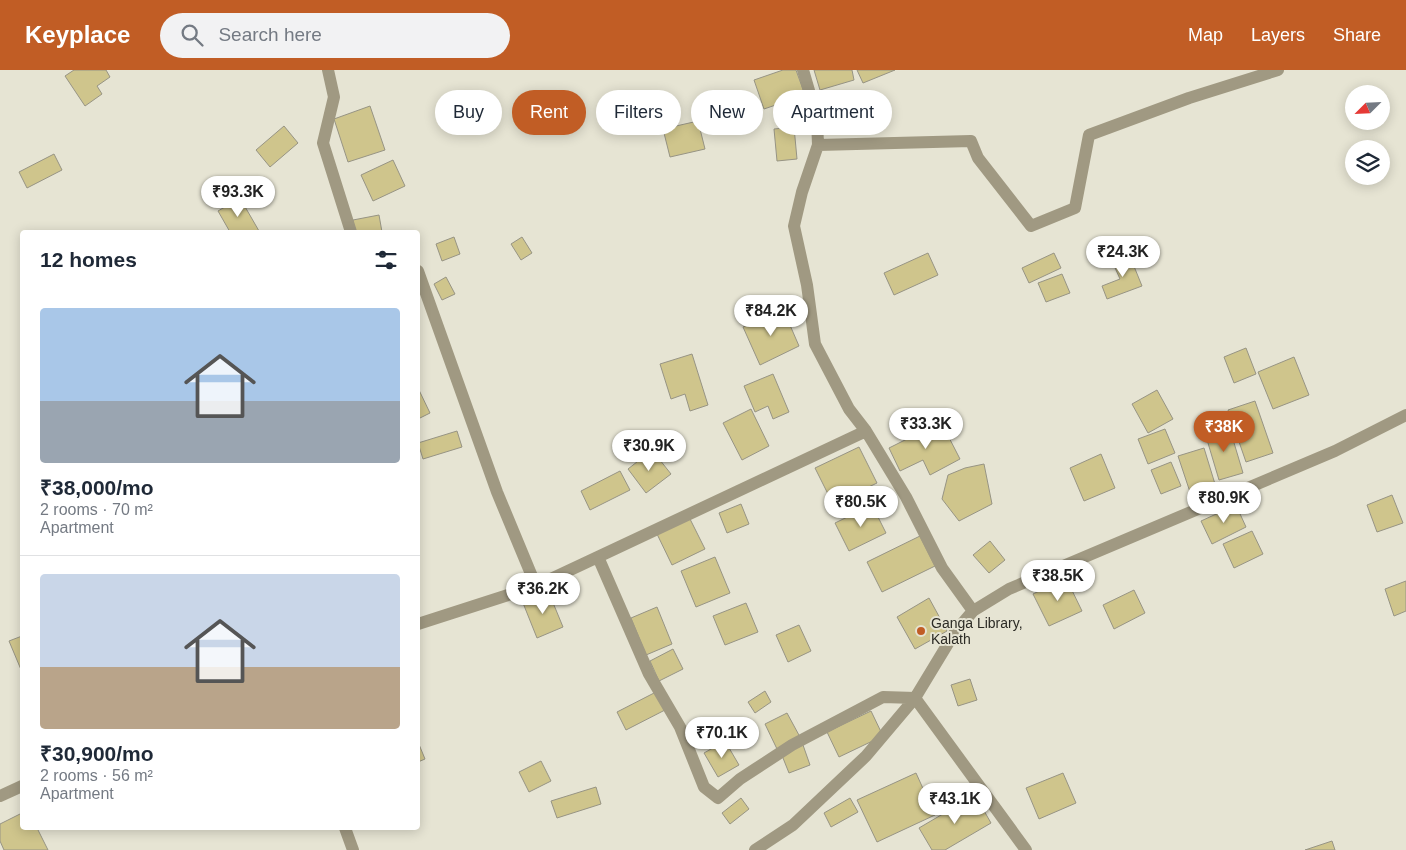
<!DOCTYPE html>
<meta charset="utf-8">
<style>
body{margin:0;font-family:Helvetica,sans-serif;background:#f2f2f3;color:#1f2937;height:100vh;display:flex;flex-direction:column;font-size:19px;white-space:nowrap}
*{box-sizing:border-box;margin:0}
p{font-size:16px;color:#747a83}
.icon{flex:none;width:28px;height:28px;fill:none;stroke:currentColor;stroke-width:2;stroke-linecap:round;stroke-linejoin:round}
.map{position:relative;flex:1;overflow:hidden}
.panel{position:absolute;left:20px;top:160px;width:400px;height:600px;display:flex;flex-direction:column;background:#fff;border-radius:5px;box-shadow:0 2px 12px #0003}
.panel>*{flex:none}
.top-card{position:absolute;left:435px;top:20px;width:475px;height:45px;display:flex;gap:10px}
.needle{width:32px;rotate:246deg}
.tools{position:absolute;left:1345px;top:15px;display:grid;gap:10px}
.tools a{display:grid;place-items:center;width:45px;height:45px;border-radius:50%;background:#fff;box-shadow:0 2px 12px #0003;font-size:25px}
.price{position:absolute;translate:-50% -42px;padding:0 11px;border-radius:18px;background:#fff;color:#222;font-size:16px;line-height:32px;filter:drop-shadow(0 1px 2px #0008)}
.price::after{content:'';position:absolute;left:50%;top:30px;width:15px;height:11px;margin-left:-8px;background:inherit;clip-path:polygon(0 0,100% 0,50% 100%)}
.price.active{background:#c15d25;color:#fff}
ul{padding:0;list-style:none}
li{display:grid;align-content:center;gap:10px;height:265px;padding:0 20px}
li+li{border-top:1px solid #e0e1e3}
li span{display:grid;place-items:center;height:155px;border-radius:5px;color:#555}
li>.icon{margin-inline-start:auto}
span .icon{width:90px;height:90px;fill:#fffc;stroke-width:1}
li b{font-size:21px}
h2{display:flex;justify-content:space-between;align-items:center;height:60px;padding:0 20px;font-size:21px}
.tag{padding:0 18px;border-radius:22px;background:#fff;box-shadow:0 2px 12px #0003;font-size:18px;line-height:45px}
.tag.active{background:#c15d25;color:#fff}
header{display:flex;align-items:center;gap:30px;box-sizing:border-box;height:70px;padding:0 25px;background:#c15d25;color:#fff}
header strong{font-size:24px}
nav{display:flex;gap:28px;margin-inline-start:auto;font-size:18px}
.search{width:350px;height:45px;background:#f2f2f3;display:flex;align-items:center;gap:12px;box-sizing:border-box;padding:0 18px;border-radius:28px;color:#747a83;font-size:19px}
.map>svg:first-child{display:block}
</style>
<header>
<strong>Keyplace</strong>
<div class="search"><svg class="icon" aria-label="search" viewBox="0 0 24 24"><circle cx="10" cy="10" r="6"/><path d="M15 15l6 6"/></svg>Search here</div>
<nav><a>Map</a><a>Layers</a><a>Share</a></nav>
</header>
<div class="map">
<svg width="1406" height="780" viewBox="0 0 1406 780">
<rect width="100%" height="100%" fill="#e6e4d3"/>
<path fill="#cfc58c" stroke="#979484" d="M74,0H106L110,7L97,16L102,24L85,36L65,6Z
M783,0H796L805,25L764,39L754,10Z
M814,0H852L854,10L820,20Z
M857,0H895L863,13Z
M370,36L385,80L348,92L334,49Z
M698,51L705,79L670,87L663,59Z
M284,56L298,73L270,97L256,80Z
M794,57L797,89L777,91L774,59Z
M54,84L62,100L27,118L19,102Z
M393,90L405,116L373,131L361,105Z
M240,128L259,161L257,162H230L218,141Z
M379,145L382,162H355L353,150Z
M454,167L460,184L442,191L436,174Z
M522,167L532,183L521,190L511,174Z
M928,183L938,205L894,225L884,203Z
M1054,183L1061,198L1029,213L1022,198Z
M1129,184L1142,216L1107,229L1102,216L1120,209L1112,191Z
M1062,204L1070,223L1046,232L1038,213Z
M446,207L455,224L442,230L434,214Z
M783,239L799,276L760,295L743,257Z
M1246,278L1256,304L1234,313L1224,287Z
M692,284L708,335L690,341L685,324L671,329L660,294Z
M1294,287L1309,325L1273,339L1258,302Z
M773,304L789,342L773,349L768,336L755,342L744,316Z
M418,318L430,343L418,349Z
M1157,320L1173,349L1148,363L1132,334Z
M1255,331L1273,383L1246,392L1228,340Z
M751,339L769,376L742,390L723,353Z
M941,352L960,389L930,405L923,390L900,401L889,378Z
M1229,356L1243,403L1219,410L1205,363Z
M1165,359L1175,383L1148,394L1138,369Z
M457,361L462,377L423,389L418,373Z
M859,377L877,413L833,434L815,398Z
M1204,378L1215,414L1190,422L1178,386Z
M652,380L671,404L646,423L628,399Z
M1101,384L1115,418L1084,431L1070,398Z
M1171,392L1181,416L1161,424L1151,400Z
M984,394L992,434L959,451L942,429L948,405L965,398Z
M620,401L630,420L590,440L581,421Z
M1392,425L1403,453L1377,462L1367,435Z
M741,434L749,454L727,463L719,443Z
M872,435L886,463L849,481L835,453Z
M1236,435L1246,457L1212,474L1201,451Z
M689,447L705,479L672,495L657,464Z
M1252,461L1263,484L1234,498L1223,474Z
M920,466L935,496L882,522L867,492Z
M990,471L1005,490L989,503L973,485Z
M715,487L730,523L696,537L681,501Z
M1066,508L1082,541L1049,556L1033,524Z
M1406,511V541L1394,546L1385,519Z
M1134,520L1145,543L1114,559L1103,535Z
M549,523L563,557L537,568L523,533Z
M929,528L947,561L915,579L897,547Z
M746,533L758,562L725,575L713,546Z
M657,537L672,574L646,585L631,548Z
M799,555L811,581L788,592L776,565Z
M22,566V602L9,571Z
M673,579L683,599L659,611L650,591Z
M970,609L977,630L958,636L951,615Z
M765,621L771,632L755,643L748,632Z
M656,622L665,640L626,660L617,642Z
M871,641L883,666L839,687L827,662Z
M787,643L800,667L777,679L765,654Z
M725,671L739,695L718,707L704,683Z
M418,672L425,689L418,692Z
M803,675L810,695L789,703L781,683Z
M541,691L551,711L529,722L519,702Z
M916,703L935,745L877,772L857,730Z
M1063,703L1076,733L1039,749L1026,718Z
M596,717L601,734L557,748L551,731Z
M975,725L991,753L945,780H932L919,758Z
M741,728L749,739L730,754L722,743Z
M850,728L858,742L831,757L824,743Z
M22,743V758H37L48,780H4L0,771V754Z
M1332,771L1335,780H1305Z"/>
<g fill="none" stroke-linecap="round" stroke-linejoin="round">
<path stroke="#a09982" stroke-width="12" d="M328,0L334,27L323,73L351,162
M803,0L817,48L818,75L802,122L794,156L807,215L815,274L849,339L866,361L906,427L942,498L973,541
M818,75L971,71L978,88L1031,156L1075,138L1089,65L1189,28L1278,0
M418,201L497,422L536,516
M598,487L649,604L680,657L704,717L718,728L740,709L792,675L883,627L915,628L1026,780
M418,554L536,516L866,361
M0,726L22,716
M345,758L353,780
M755,780L793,755L866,686L915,628L955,562L973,541L1009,519L1335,381L1406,345"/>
</g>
<circle fill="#c15d25" stroke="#e6e4d3" stroke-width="2" cx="921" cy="561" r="5"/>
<g text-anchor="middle" stroke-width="4" stroke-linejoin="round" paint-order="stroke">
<g font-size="14" fill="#2c2b25" stroke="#e6e4d3" text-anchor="start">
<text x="931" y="558">Ganga Library,<tspan x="931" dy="16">Kalath</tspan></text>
</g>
</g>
</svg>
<div class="tools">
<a><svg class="needle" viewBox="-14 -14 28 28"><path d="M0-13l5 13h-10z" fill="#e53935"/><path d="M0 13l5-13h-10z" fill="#747a83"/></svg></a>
<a><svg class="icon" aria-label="layers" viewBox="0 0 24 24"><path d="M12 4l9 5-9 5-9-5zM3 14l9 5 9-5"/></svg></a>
</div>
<b class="price" style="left:238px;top:148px">₹93.3K</b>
<b class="price" style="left:1123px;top:208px">₹24.3K</b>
<b class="price" style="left:771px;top:267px">₹84.2K</b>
<b class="price" style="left:926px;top:380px">₹33.3K</b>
<b class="price active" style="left:1224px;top:383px">₹38K</b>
<b class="price" style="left:649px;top:402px">₹30.9K</b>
<b class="price" style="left:1224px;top:454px">₹80.9K</b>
<b class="price" style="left:861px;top:458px">₹80.5K</b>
<b class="price" style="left:1058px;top:532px">₹38.5K</b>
<b class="price" style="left:543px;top:545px">₹36.2K</b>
<b class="price" style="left:722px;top:689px">₹70.1K</b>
<b class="price" style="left:955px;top:755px">₹43.1K</b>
<div class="top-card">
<a class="tag">Buy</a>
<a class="tag active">Rent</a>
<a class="tag">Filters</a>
<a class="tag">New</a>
<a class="tag">Apartment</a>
</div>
<section class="panel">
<h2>12 homes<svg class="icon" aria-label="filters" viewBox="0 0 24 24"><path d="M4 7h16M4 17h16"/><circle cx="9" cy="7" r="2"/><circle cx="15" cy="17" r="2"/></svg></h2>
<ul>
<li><span style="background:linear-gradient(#a9c7e8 60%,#9aa5b1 0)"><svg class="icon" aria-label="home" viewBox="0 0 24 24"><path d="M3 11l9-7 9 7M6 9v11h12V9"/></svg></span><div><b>₹38,000/mo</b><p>2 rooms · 70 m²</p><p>Apartment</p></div></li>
<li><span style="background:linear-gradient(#c9d6e8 60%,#b9a48a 0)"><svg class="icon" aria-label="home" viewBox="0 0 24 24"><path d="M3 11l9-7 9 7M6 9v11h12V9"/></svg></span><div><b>₹30,900/mo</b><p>2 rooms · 56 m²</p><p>Apartment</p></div></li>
</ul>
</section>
</div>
